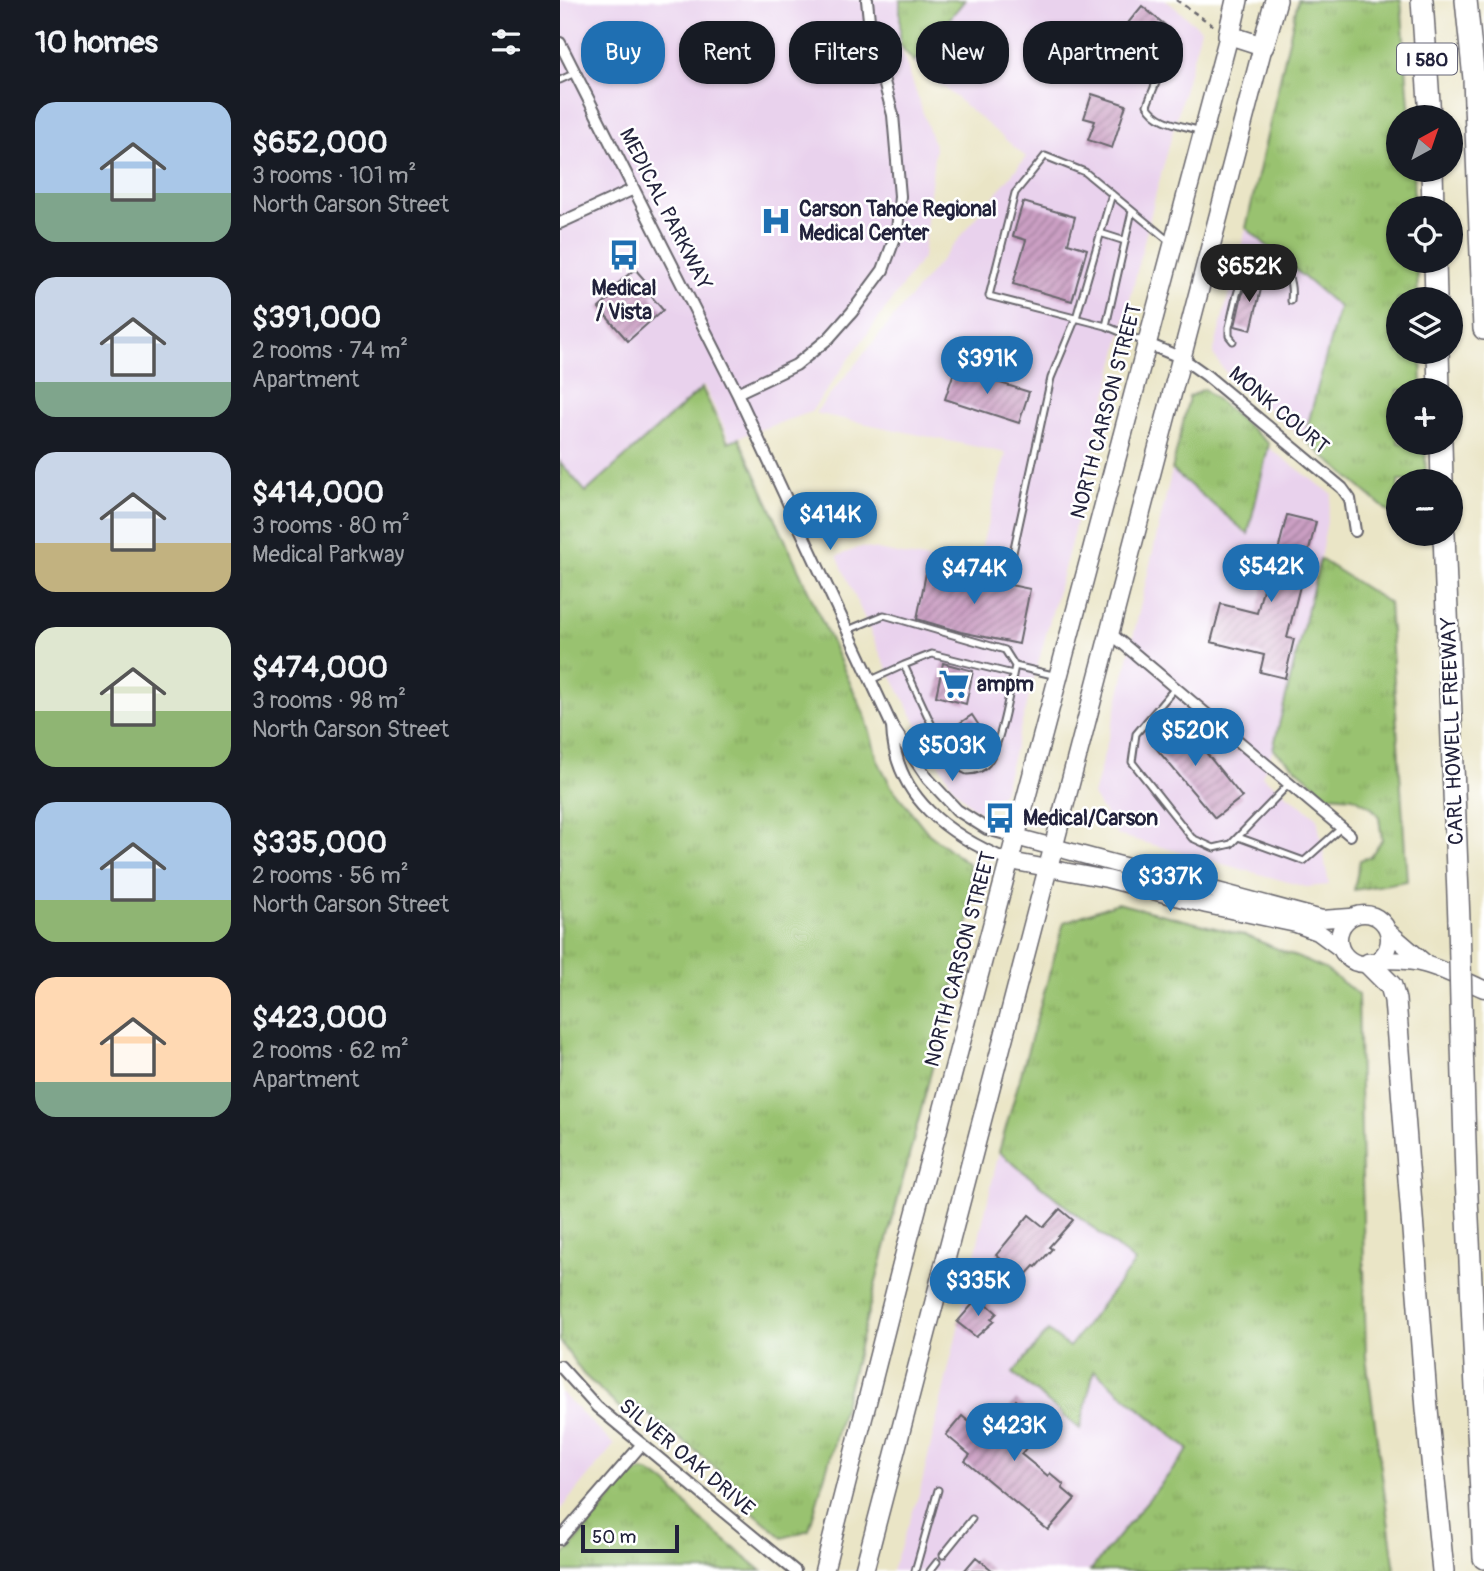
<!DOCTYPE html>
<meta charset="utf-8">
<style>
body{margin:0;font-family:Pangolin,sans-serif;background:#20242c;color:#f1f3f6;height:100vh;display:flex;flex-direction:column;font-size:26px;white-space:nowrap}
*{box-sizing:border-box;margin:0}
p{font-size:23px;color:#9ea1a6}
.icon{flex:none;width:38px;height:38px;fill:none;stroke:currentColor;stroke-width:2;stroke-linecap:round;stroke-linejoin:round}
.map{position:relative;flex:1;overflow:hidden}
.details{display:flex;flex-direction:column;background:#171b24;width:560px}
.details>*{flex:none}
.banner{position:absolute;left:21px;top:21px;width:665px;height:63px;display:flex;gap:14px}
.needle{width:46px;rotate:40deg}
.tools{position:absolute;left:826px;top:105px;display:grid;gap:14px}
.tools a{display:grid;place-items:center;width:77px;height:77px;border-radius:50%;background:#171b24;box-shadow:0 2px 5px #0004;font-size:35px}
.scale{position:absolute;left:21px;bottom:18px;width:98px;box-sizing:border-box;padding-left:7px;border:4px solid #22223b;border-top:0;font-size:19px;line-height:24px;white-space:nowrap;color:#22223b;-webkit-text-stroke:5px #fff;paint-order:stroke}
.price{position:absolute;translate:-50% -60px;padding:0 16px;border-radius:24px;background:#1f6fb2;color:#fff;font-size:23px;line-height:46px;filter:drop-shadow(0 2px 4px #0008)}
.price::after{content:'';position:absolute;left:50%;top:42px;width:21px;height:16px;margin-left:-10px;background:inherit;clip-path:polygon(0 0,100% 0,50% 100%)}
.price.current{background:#222;color:#fff}
ul{padding:0;list-style:none}
li{display:flex;align-items:center;gap:21px;height:175px;padding:0 35px}
li span{display:grid;place-items:center;flex:none;width:196px;height:140px;border-radius:21px;color:#555}
li>.icon{margin-inline-start:auto}
span .icon{width:84px;height:84px;fill:#fffc;stroke-width:1}
li b{font-size:30px}
h2{display:flex;justify-content:space-between;align-items:center;height:84px;padding:0 35px;font-size:30px}
.tag{padding:0 24px;border-radius:28px;background:#171b24;box-shadow:0 2px 5px #0004;font-size:24px;line-height:63px}
.tag.current{background:#1f6fb2;color:#fff}
main{display:flex;flex:1;min-height:0}
.map>svg:first-child{display:block}
</style>
<main>
<section class="details">
<h2>10 homes<svg class="icon" aria-label="filters" viewBox="0 0 24 24"><path d="M4 7h16M4 17h16"/><circle cx="9" cy="7" r="2"/><circle cx="15" cy="17" r="2"/></svg></h2>
<ul>
<li><span style="background:linear-gradient(#a9c7e8 65%,#7fa58c 0)"><svg class="icon" aria-label="home" viewBox="0 0 24 24"><path d="M3 11l9-7 9 7M6 9v11h12V9"/></svg></span><div><b>$652,000</b><p>3 rooms · 101 m²</p><p>North Carson Street</p></div></li>
<li><span style="background:linear-gradient(#c9d6e8 75%,#7fa58c 0)"><svg class="icon" aria-label="home" viewBox="0 0 24 24"><path d="M3 11l9-7 9 7M6 9v11h12V9"/></svg></span><div><b>$391,000</b><p>2 rooms · 74 m²</p><p>Apartment</p></div></li>
<li><span style="background:linear-gradient(#c9d6e8 65%,#c2b280 0)"><svg class="icon" aria-label="home" viewBox="0 0 24 24"><path d="M3 11l9-7 9 7M6 9v11h12V9"/></svg></span><div><b>$414,000</b><p>3 rooms · 80 m²</p><p>Medical Parkway</p></div></li>
<li><span style="background:linear-gradient(#dfe7d0 60%,#8fb573 0)"><svg class="icon" aria-label="home" viewBox="0 0 24 24"><path d="M3 11l9-7 9 7M6 9v11h12V9"/></svg></span><div><b>$474,000</b><p>3 rooms · 98 m²</p><p>North Carson Street</p></div></li>
<li><span style="background:linear-gradient(#a9c7e8 70%,#8fb573 0)"><svg class="icon" aria-label="home" viewBox="0 0 24 24"><path d="M3 11l9-7 9 7M6 9v11h12V9"/></svg></span><div><b>$335,000</b><p>2 rooms · 56 m²</p><p>North Carson Street</p></div></li>
<li><span style="background:linear-gradient(#ffd9b3 75%,#7fa58c 0)"><svg class="icon" aria-label="home" viewBox="0 0 24 24"><path d="M3 11l9-7 9 7M6 9v11h12V9"/></svg></span><div><b>$423,000</b><p>2 rooms · 62 m²</p><p>Apartment</p></div></li>
</ul>
</section>
<div class="map">
<svg width="924" height="1571" viewBox="0 0 924 1571">
<defs>
<pattern id="grass-tufts" width="24" height="20" patternUnits="userSpaceOnUse" patternTransform="scale(1.75)"><rect width="24" height="20" fill="#99c26f"/><path d="M3 7l-1-3M5 7V3M7 7l1-3M15 17l-1-3M17 17v-4M19 17l1-3" fill="none" stroke="#84a661"/></pattern>
<pattern id="building-hatch" width="6" height="6" patternUnits="userSpaceOnUse" patternTransform="scale(1.75)"><rect width="6" height="6" fill="#cb9fc3"/><path d="M-1 1l2-2M0 6l6-6M5 7l2-2" fill="none" stroke="#a481a0"/></pattern>
</defs>
<rect width="100%" height="100%" fill="#fff"/>
<filter id="ink" filterUnits="userSpaceOnUse"><feTurbulence type="fractalNoise" baseFrequency=".0143" numOctaves="2"/><feDisplacementMap in="SourceGraphic" scale="14" xChannelSelector="R" yChannelSelector="G"/><feConvolveMatrix kernelMatrix="1 2 1 2 8 2 1 2 1" color-interpolation-filters="sRGB"/></filter>
<filter id="wash" filterUnits="userSpaceOnUse"><feTurbulence type="fractalNoise" baseFrequency=".00686" numOctaves="4" result="noise"/><feDisplacementMap in="SourceGraphic" scale="28" xChannelSelector="R" yChannelSelector="G"/><feGaussianBlur stdDeviation="1.57" result="paint"/><feColorMatrix in="noise" values="0 0 0 0 0 0 0 0 0 0 0 0 0 0 0 0 0 1.4 0 .05"/><feComposite in="paint" operator="in"/></filter>
<g filter="url(#wash)">
<rect width="100%" height="100%" fill="#eae5c6"/>
<path fill="#e9d2ed" d="M0,0H340V45L375,148L363,257L251,412L170,440L144,386L26,492L0,462Z
M405,0H606L641,29L596,193L511,543L443,792L421,812L413,808L393,787L365,739L322,658L277,556L301,547L416,569L446,453L255,413L466,157L354,62Z
M686,228L779,307L744,439L666,373L653,354Z
M709,448L772,494L760,559L713,749L702,776L757,817L769,885L746,887L557,835L533,795L557,706L612,470L688,533Z
M439,1152L575,1262L509,1347L519,1429L533,1369L630,1450L530,1571H332L360,1491Z
M0,1392L54,1445L0,1510Z"/>
<path fill="url(#grass-tufts)" stroke="#5e7255" stroke-width="2" d="M340,0H405L354,62L340,45Z
M738,0H841L850,117H838V170H853L854,208H838V261H857L858,299H838V352H861L862,390H838V443H865L866,481H838V520L744,439L779,307L686,228Z
M142,388L168,442L179,438L306,718L318,761L331,786L369,834L409,864L411,906L404,946L271,1454L249,1530L223,1538L186,1506L187,1502C156,1462 112,1433 72,1402L64,1412L23,1374L0,1341V462L26,492Z
M644,389L709,444L688,534L612,470L629,397Z
M760,559L829,603L847,881L794,890L800,860L810,857L822,840L819,817L811,807L793,797L768,795L713,749Z
M557,903L687,936L765,969L798,994L806,1357L835,1571H530L629,1450L534,1370L520,1429L453,1373L488,1331L509,1347L575,1262L439,1152L504,922Z
M83,1471C105,1475 123,1502 138,1517C158,1536 181,1553 202,1571H0V1560L72,1475Z"/>
<g id="blocks">
<path fill="url(#building-hatch)" d="M582,6L611,30L587,59L559,34Z
M532,94L566,105L552,148L528,140L535,121L524,118Z
M463,202L515,217L508,243L527,249L512,301L453,284L466,240L453,236Z
M75,269L95,292L91,296L103,310L68,341L39,308L52,296L49,291Z
M691,276L700,278L699,284L702,285L691,330L675,326L682,295Z
M395,369L469,392L459,423L385,399Z
M727,515L756,522L727,638L734,639L725,678L700,672L704,655L651,642L661,604L697,613L712,553L717,555Z
M367,568L470,589L459,644L401,632L357,619Z
M383,663L413,671L406,704L376,696Z
M412,715L431,744L404,763L385,733Z
M617,717L682,797L655,818L589,740Z
M500,1209L513,1220L489,1247L492,1249L476,1267L474,1266L464,1277L436,1255L469,1215L484,1227Z
M419,1297L437,1313L431,1319L434,1321L416,1337L397,1322Z
M456,1400L486,1425L461,1454L488,1476L490,1473L504,1485L502,1488L515,1499L488,1530L405,1461L410,1455L386,1435L402,1416L426,1436Z
M416,1557L433,1571H404Z"/>
</g>
</g>
<g filter="url(#ink)">
<use href="#blocks" fill-opacity="0" stroke="#68666c" stroke-width="2"/>
<g fill="none" stroke-linecap="round" stroke-linejoin="round">
<g stroke="#68666c" stroke-width="9">
<path id="lane" d="M602,68L587,105C598,124 622,125 641,131
M0,80L15,73
M540,233L565,241
M546,326L572,211
M673,341L669,336V327C676,302 678,260 711,261C729,270 733,282 731,301
M584,342L546,326L429,296L455,193L485,156L525,172L609,241
M449,571L491,378L516,318L552,194
M288,630L324,615L445,650L455,666
M344,665L372,654L453,674
M311,680L344,665L381,745
M615,688L576,734L572,762L632,838L654,848L671,844L729,784
M356,762L381,745L395,765L407,771C414,771 422,769 427,763C441,747 450,688 455,666L497,676
M678,837L744,861L781,828
M383,1555L412,1519
M355,1571L378,1490
M370,1571L377,1562"/>
</g>
<g stroke="#68666c" stroke-width="14">
<path id="street" d="M0,43L177,393L332,726L368,779L397,810L427,829L456,837
M0,223L74,189
M588,344L622,358L646,375L782,488L790,499L795,531
M177,393L236,365L269,338L292,312L323,270L337,232L340,196L333,115L310,30L307,0
M549,632L790,835
M332,726C334,798 390,836 450,861
M0,1366L37,1407L235,1571
M0,1539L82,1444"/>
</g>
<g stroke="#68666c" stroke-width="19">
<path id="secondary" d="M456,837L762,919L790,917
M450,861L547,879L647,905L736,924L758,932L780,948
M779 939a25 25 0 1 1 50 0a25 25 0 1 1-50 0Z
M828,931L864,962
M817,961C864,957 883,971 924,989"/>
</g>
<g stroke="#68666c" stroke-width="21">
<path id="primary" d="M264,1571L347,1245L669,35L703,46L304,1571"/>
</g>
<g stroke="#68666c" stroke-width="24">
<path id="highway" d="M862,0L870,117
M906,0L914,79L924,329
M669,35L677,0
M703,46L716,0
M872,170L873,208
M875,261L876,299
M878,352L879,390
M881,443L882,481
M884,534L899,921
M809,964L831,986L835,1000L867,1409L883,1571
M902,1043L906,1176L924,1558"/>
</g>
<path stroke="#68666c" stroke-width="2.5" stroke-dasharray="5 5" stroke-linecap="butt" d="M616,0L654,26"/>
<use href="#lane" stroke="#fff" stroke-width="5"/>
<use href="#street" stroke="#fff" stroke-width="10"/>
<use href="#secondary" stroke="#fff" stroke-width="16"/>
<use href="#primary" stroke="#fff" stroke-width="18"/>
<use href="#highway" stroke="#fff" stroke-width="21"/>
<g stroke="#68666c" stroke-width="24" stroke-linecap="butt">
<path id="highway-bridge" d="M899,921L902,1043"/>
</g>
<use href="#highway-bridge" stroke="#fff" stroke-width="21"/>
</g>
</g>
<defs>
<g id="hospital-bare" transform="scale(2.415)"><path d="M-5-5h3v3.5h4V-5h3V5h-3V1.5h-4V5h-3Z" fill="#1f6fb2" stroke="#fff" stroke-width="2.5" paint-order="stroke"/></g>
<g id="bus-bare" transform="scale(2.415)"><path d="M-5-6H5V4H4V6H2V4H-2V6H-4V4H-5ZM-3.5-4V0h7V-4ZM-3.5 1.2v1.5H-2V1.2ZM2 1.2v1.5H3.5V1.2Z" fill="#1f6fb2" stroke="#fff" stroke-width="2.5" paint-order="stroke"/></g>
<g id="supermarket-bare" transform="scale(2.415)"><path d="M-6-5.5h2.5l.6 2H6L4.5 2H-2.5L-4.4-4H-6ZM-1.5 3.2a1.3 1.3 0 1 0 .1 0ZM3 3.2a1.3 1.3 0 1 0 .1 0Z" fill="#1f6fb2" stroke="#fff" stroke-width="2.5" paint-order="stroke"/></g>
</defs>
<g fill-rule="evenodd">
<use href="#hospital-bare" x="216" y="221"/>
<use href="#bus-bare" x="64" y="255"/>
<use href="#supermarket-bare" x="394" y="684"/>
<use href="#bus-bare" x="440" y="818"/>
</g>
<g text-anchor="middle" stroke-width="5" stroke-linejoin="round" paint-order="stroke">
<rect fill="#fff" stroke="#646476" stroke-width="2" x="837" y="43.5" width="60" height="31" rx="5"/>
<g font-size="19" font-weight="bold" fill="#22223b">
<text x="867" y="66">I 580</text>
</g>
<g font-size="21" fill="#22223b" stroke="#fff">
<text transform="translate(106 209) rotate(63)" y="7">MEDICAL PARKWAY</text>
<text transform="translate(719 410) rotate(40)" y="7">MONK COURT</text>
<text transform="translate(546 411) rotate(-75)" y="7">NORTH CARSON STREET</text>
<text transform="translate(892 731) rotate(-92)" y="7">CARL HOWELL FREEWAY</text>
<text transform="translate(400 959) rotate(-75)" y="7">NORTH CARSON STREET</text>
<text transform="translate(127 1457) rotate(40)" y="7">SILVER OAK DRIVE</text>
</g>
<g font-size="21" font-weight="bold" fill="#22223b" stroke="#fff" text-anchor="start">
<text x="239" y="216">Carson Tahoe Regional<tspan x="239" dy="24">Medical Center</tspan></text>
<text x="64" y="295" text-anchor="middle">Medical<tspan x="64" dy="24">/ Vista</tspan></text>
<text x="417" y="691">ampm</text>
<text x="463" y="825">Medical/Carson</text>
</g>
</g>
</svg>
<div class="tools">
<a><svg class="needle" viewBox="-14 -14 28 28"><path d="M0-13l5 13h-10z" fill="#e53935"/><path d="M0 13l5-13h-10z" fill="#9ea1a6"/></svg></a>
<a><svg class="icon" aria-label="locate" viewBox="0 0 24 24"><circle cx="12" cy="12" r="6"/><path d="M12 2v4M12 18v4M2 12h4M18 12h4"/></svg></a>
<a><svg class="icon" aria-label="layers" viewBox="0 0 24 24"><path d="M12 4l9 5-9 5-9-5zM3 14l9 5 9-5"/></svg></a>
<a>+</a>
<a>−</a>
</div>
<div class="scale">50 m</div>
<b class="price current" style="left:689px;top:304px">$652K</b>
<b class="price" style="left:427px;top:396px">$391K</b>
<b class="price" style="left:270px;top:552px">$414K</b>
<b class="price" style="left:711px;top:604px">$542K</b>
<b class="price" style="left:414px;top:606px">$474K</b>
<b class="price" style="left:635px;top:768px">$520K</b>
<b class="price" style="left:392px;top:783px">$503K</b>
<b class="price" style="left:610px;top:914px">$337K</b>
<b class="price" style="left:418px;top:1318px">$335K</b>
<b class="price" style="left:454px;top:1463px">$423K</b>
<div class="banner">
<a class="tag current">Buy</a>
<a class="tag">Rent</a>
<a class="tag">Filters</a>
<a class="tag">New</a>
<a class="tag">Apartment</a>
</div>
</div>
</main>
